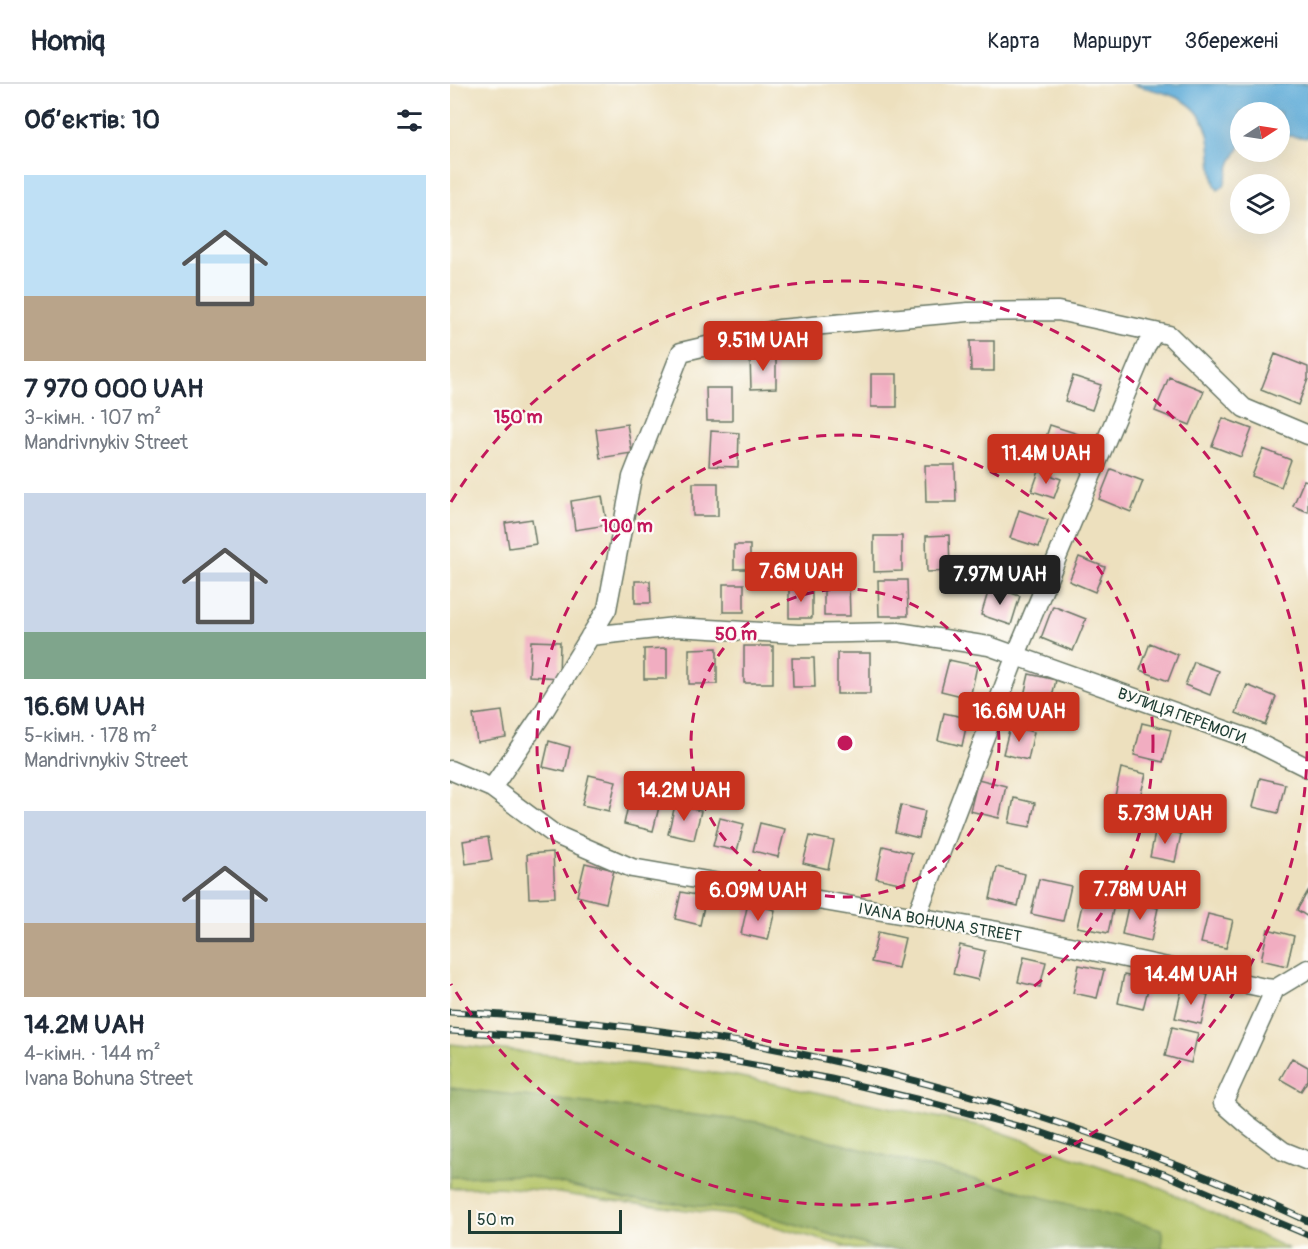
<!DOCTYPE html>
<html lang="uk">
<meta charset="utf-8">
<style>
body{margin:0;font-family:Pangolin,sans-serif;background:#f6f6f7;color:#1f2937;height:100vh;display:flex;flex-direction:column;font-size:22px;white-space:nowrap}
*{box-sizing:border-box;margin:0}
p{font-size:20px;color:#747a83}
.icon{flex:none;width:33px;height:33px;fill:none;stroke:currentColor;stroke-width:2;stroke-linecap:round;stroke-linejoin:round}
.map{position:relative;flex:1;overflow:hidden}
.sheet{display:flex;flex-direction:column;background:#fff;width:450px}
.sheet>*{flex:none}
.needle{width:39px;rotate:78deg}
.fabs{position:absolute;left:780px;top:18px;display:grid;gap:12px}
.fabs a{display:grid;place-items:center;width:60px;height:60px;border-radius:50%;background:#fff;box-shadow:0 6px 24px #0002;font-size:30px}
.scale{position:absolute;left:18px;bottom:15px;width:154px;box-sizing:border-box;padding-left:6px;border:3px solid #1f3d34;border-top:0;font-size:16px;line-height:21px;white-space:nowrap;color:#1f3d34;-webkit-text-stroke:4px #fdfcf7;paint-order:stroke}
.price{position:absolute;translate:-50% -51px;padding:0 14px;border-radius:6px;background:#c8321e;color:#fff;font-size:20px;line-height:39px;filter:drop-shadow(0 2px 3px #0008)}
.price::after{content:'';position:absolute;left:50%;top:36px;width:18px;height:14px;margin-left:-9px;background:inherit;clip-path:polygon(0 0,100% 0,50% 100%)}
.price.selected{background:#222;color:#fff}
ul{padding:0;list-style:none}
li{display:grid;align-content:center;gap:12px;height:318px;padding:0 24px}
li span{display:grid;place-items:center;height:186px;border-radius:0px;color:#555}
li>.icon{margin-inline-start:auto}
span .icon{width:108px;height:108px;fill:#fffc;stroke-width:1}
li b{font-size:26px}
h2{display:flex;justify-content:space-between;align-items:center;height:72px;padding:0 24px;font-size:26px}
header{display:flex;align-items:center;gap:36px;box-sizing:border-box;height:84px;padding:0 30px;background:#fff;border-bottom:2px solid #e0e1e3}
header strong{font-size:28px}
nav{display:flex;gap:33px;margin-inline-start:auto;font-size:21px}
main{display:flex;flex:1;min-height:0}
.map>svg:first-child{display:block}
</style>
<header>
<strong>Homiq</strong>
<nav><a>Карта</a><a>Маршрут</a><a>Збережені</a></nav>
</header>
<main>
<section class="sheet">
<h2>Об’єктів: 10<svg class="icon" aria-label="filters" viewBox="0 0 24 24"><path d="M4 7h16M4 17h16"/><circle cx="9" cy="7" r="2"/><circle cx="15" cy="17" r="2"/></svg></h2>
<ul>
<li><span style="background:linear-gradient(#bfe0f5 65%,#b9a48a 0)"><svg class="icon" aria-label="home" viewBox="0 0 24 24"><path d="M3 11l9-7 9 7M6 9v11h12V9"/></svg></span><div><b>7 970 000 UAH</b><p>3-кімн. · 107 m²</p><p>Mandrivnykiv Street</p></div></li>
<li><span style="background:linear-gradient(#c9d6e8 75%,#7fa58c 0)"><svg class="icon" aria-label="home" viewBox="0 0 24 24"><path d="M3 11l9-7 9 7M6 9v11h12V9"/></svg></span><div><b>16.6M UAH</b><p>5-кімн. · 178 m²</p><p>Mandrivnykiv Street</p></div></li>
<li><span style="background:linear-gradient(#c9d6e8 60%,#b9a48a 0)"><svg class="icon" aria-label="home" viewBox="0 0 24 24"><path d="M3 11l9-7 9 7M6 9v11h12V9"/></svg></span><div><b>14.2M UAH</b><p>4-кімн. · 144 m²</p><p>Ivana Bohuna Street</p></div></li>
</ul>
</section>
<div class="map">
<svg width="858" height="1165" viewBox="0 0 858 1165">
<rect width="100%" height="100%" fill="#fdfcf7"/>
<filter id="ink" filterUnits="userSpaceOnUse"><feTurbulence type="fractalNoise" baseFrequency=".0167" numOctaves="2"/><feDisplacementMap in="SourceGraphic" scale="12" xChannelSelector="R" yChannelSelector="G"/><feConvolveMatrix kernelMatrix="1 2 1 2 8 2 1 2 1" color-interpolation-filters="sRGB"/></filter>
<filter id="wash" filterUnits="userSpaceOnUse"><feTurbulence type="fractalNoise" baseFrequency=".008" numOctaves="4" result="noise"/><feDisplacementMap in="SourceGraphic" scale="24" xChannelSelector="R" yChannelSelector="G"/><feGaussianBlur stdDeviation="1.35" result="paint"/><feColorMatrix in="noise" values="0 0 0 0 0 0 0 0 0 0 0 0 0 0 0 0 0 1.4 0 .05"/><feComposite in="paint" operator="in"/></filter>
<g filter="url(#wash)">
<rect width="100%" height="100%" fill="#ede0be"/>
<path fill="#b2c264" stroke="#68804c" stroke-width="1.5" d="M0,960L281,991L536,1043L699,1099L839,1165H712L711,1145L308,1038L0,1004Z
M74,1091L175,1115L301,1127L430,1165H404L287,1132L154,1116L89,1106L47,1103L0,1104V1093Z"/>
<path fill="#8da85a" stroke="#567247" stroke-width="1.5" d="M0,1004L308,1038L712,1145V1165H430L301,1127L175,1115L74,1091L0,1093Z"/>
<path fill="#5eacd8" stroke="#3e7486" stroke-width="1.5" d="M681,0H858V54L830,51V28H790V63L781,78L774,102L768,106C763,101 763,92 762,84C761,77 761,69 760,61C754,13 720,11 681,0Z"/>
<g id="blocks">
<path fill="#f1adc1" d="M520,257H544V287H521Z
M825,270L858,283V295L848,321L811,306Z
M300,272H326V304L301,305Z
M421,290H447V323H421Z
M623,292L651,301L642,326L615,317Z
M719,293L754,307L740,341L705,327Z
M256,304H282V337H257Z
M773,334L802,345L791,373L762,362Z
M177,340L182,369L150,374L146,345Z
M600,341L628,350L620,377L591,368Z
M261,347L289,349L288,383L259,382Z
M813,365L841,376L831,403L802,392Z
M475,381H505L506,418H476Z
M661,385L693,397L681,428L649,415Z
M589,387L611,395L604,414L582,407Z
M854,396L858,397V428L843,422Z
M243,399H268V432H243Z
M152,412L157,441L125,446L121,417Z
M569,426L598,436L589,463L560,454Z
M82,435L86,460L59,464L55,439Z
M499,451L500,487L477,488L476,452Z
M424,452H452V487L424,488Z
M284,461H300V485H284Z
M629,473L655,483L645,508L619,497Z
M428,496H457L458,532H429Z
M185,497H200L201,519H185Z
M273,500H294V528H273Z
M374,500H399L400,532H374Z
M540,502L570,512L561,541L531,531Z
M362,503V534H339V504Z
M603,522L636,535L623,567L591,554Z
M81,557L110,558L109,594L79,592Z
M700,559L728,571L718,597L690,586Z
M294,562H323V599H294Z
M217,564V595H194V565Z
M267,564V600H239V565Z
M387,569H420V610H387Z
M342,574H364L365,603H343Z
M499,576L527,582L520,614L491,607Z
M744,578L769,587L760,611L735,601Z
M579,590L606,596L599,627L572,620Z
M797,601L826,613L815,641L786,629Z
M52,627L56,653L27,658L23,631Z
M494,629L518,634L512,662L488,656Z
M692,639L721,646L713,678L684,671Z
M560,642L584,648L578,676L553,670Z
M99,657L120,663L115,688L93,683Z
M671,684L696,690L689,717L665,712Z
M139,691L166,697L159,727L132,721Z
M810,694L835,700L828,729L803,723Z
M528,695L556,702L549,734L520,727Z
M181,708L211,715L203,747L174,740Z
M564,714L585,719L580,743L559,739Z
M225,721L251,727L244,756L218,750Z
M451,721L475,727L469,754L445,748Z
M270,734L294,740L287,767L263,762Z
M310,739L335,745L328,773L303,767Z
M706,744L731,750L725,778L700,773Z
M360,752L384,757L378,785L353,779Z
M38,753L42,776L16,780L13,757Z
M433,762L462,769L454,800L426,794Z
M103,768L105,813L79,814L77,770Z
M135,779L164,786L156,819L127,812Z
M547,783L575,790L568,822L540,815Z
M589,795L621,802L613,837L581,830Z
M858,807V833L847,826Z
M231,808L256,813L250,841L225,835Z
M635,808L665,816L658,849L627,843Z
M679,818L708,824L701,857L672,850Z
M298,819L325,826L318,856L291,850Z
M758,830L783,836L776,864L751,859Z
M818,845L844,852L837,882L811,876Z
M428,848L455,854L448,884L421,878Z
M510,861L535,867L528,896L503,890Z
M574,873L596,878L590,903L568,898Z
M629,881L654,886L647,914L623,909Z
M674,891L700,897L693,925L668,919Z
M732,904L758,911L751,940L725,934Z
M722,943L748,949L741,979L715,972Z
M842,974L858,983V996L851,1007L830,995Z"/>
</g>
</g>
<g filter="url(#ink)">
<use href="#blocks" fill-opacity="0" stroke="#677664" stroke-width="1.5"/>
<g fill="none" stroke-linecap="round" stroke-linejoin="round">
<g stroke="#677664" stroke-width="21">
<path id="street" d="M140,552L225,543L348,550L448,548L539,562L800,655L858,684
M0,686L42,704L104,750L182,784L554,848L815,904L825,905
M42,704L91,632L157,525L182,393L231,268L329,245L518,228L608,227L719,251L794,324L858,351
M466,833L566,571L696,262L705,248
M858,885L825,905L773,1019L797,1040L833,1067L858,1077"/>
</g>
<use href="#street" stroke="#fff" stroke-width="18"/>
<g stroke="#1f3d34" stroke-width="7">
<path id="rail" d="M0,928C83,932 166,940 248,952C267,955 287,957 306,961C496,997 683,1056 858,1137
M0,947L103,954L282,977L381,995L470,1016L593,1049L714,1090L858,1151"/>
</g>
<use href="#rail" stroke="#fdfcf7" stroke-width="4.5" stroke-dasharray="14" stroke-linecap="butt"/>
</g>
</g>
<g fill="none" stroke="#c2185b" stroke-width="3" stroke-dasharray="10 8">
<circle cx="395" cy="659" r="154"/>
<circle cx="395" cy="659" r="308"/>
<path d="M1 418A462 462 0 1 1 1 900"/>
</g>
<g text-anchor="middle" stroke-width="4.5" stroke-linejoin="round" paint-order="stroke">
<g font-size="16" fill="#1f3d34" stroke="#fdfcf7">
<text transform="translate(732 631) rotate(20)" y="6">ВУЛИЦЯ ПЕРЕМОГИ</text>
<text transform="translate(490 838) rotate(10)" y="6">IVANA BOHUNA STREET</text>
</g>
</g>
<circle cx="395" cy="659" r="9" fill="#c2185b" stroke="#fdfcf7" stroke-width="3"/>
<g font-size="18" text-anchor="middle" font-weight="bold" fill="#c2185b" stroke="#fdfcf7" stroke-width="4.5" stroke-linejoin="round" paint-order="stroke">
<text x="68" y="339">150 m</text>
<text x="177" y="448">100 m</text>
<text x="286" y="556">50 m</text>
</g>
</svg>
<div class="fabs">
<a><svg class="needle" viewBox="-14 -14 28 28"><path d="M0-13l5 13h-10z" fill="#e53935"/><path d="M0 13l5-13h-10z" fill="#747a83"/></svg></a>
<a><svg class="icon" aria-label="layers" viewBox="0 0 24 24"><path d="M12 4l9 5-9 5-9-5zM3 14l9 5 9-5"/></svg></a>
</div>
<div class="scale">50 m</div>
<b class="price" style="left:313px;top:288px">9.51M UAH</b>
<b class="price" style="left:596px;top:401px">11.4M UAH</b>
<b class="price" style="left:351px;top:519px">7.6M UAH</b>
<b class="price selected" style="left:550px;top:522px">7.97M UAH</b>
<b class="price" style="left:569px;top:659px">16.6M UAH</b>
<b class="price" style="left:234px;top:738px">14.2M UAH</b>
<b class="price" style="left:715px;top:761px">5.73M UAH</b>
<b class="price" style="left:690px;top:837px">7.78M UAH</b>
<b class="price" style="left:308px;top:838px">6.09M UAH</b>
<b class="price" style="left:741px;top:922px">14.4M UAH</b>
</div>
</main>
